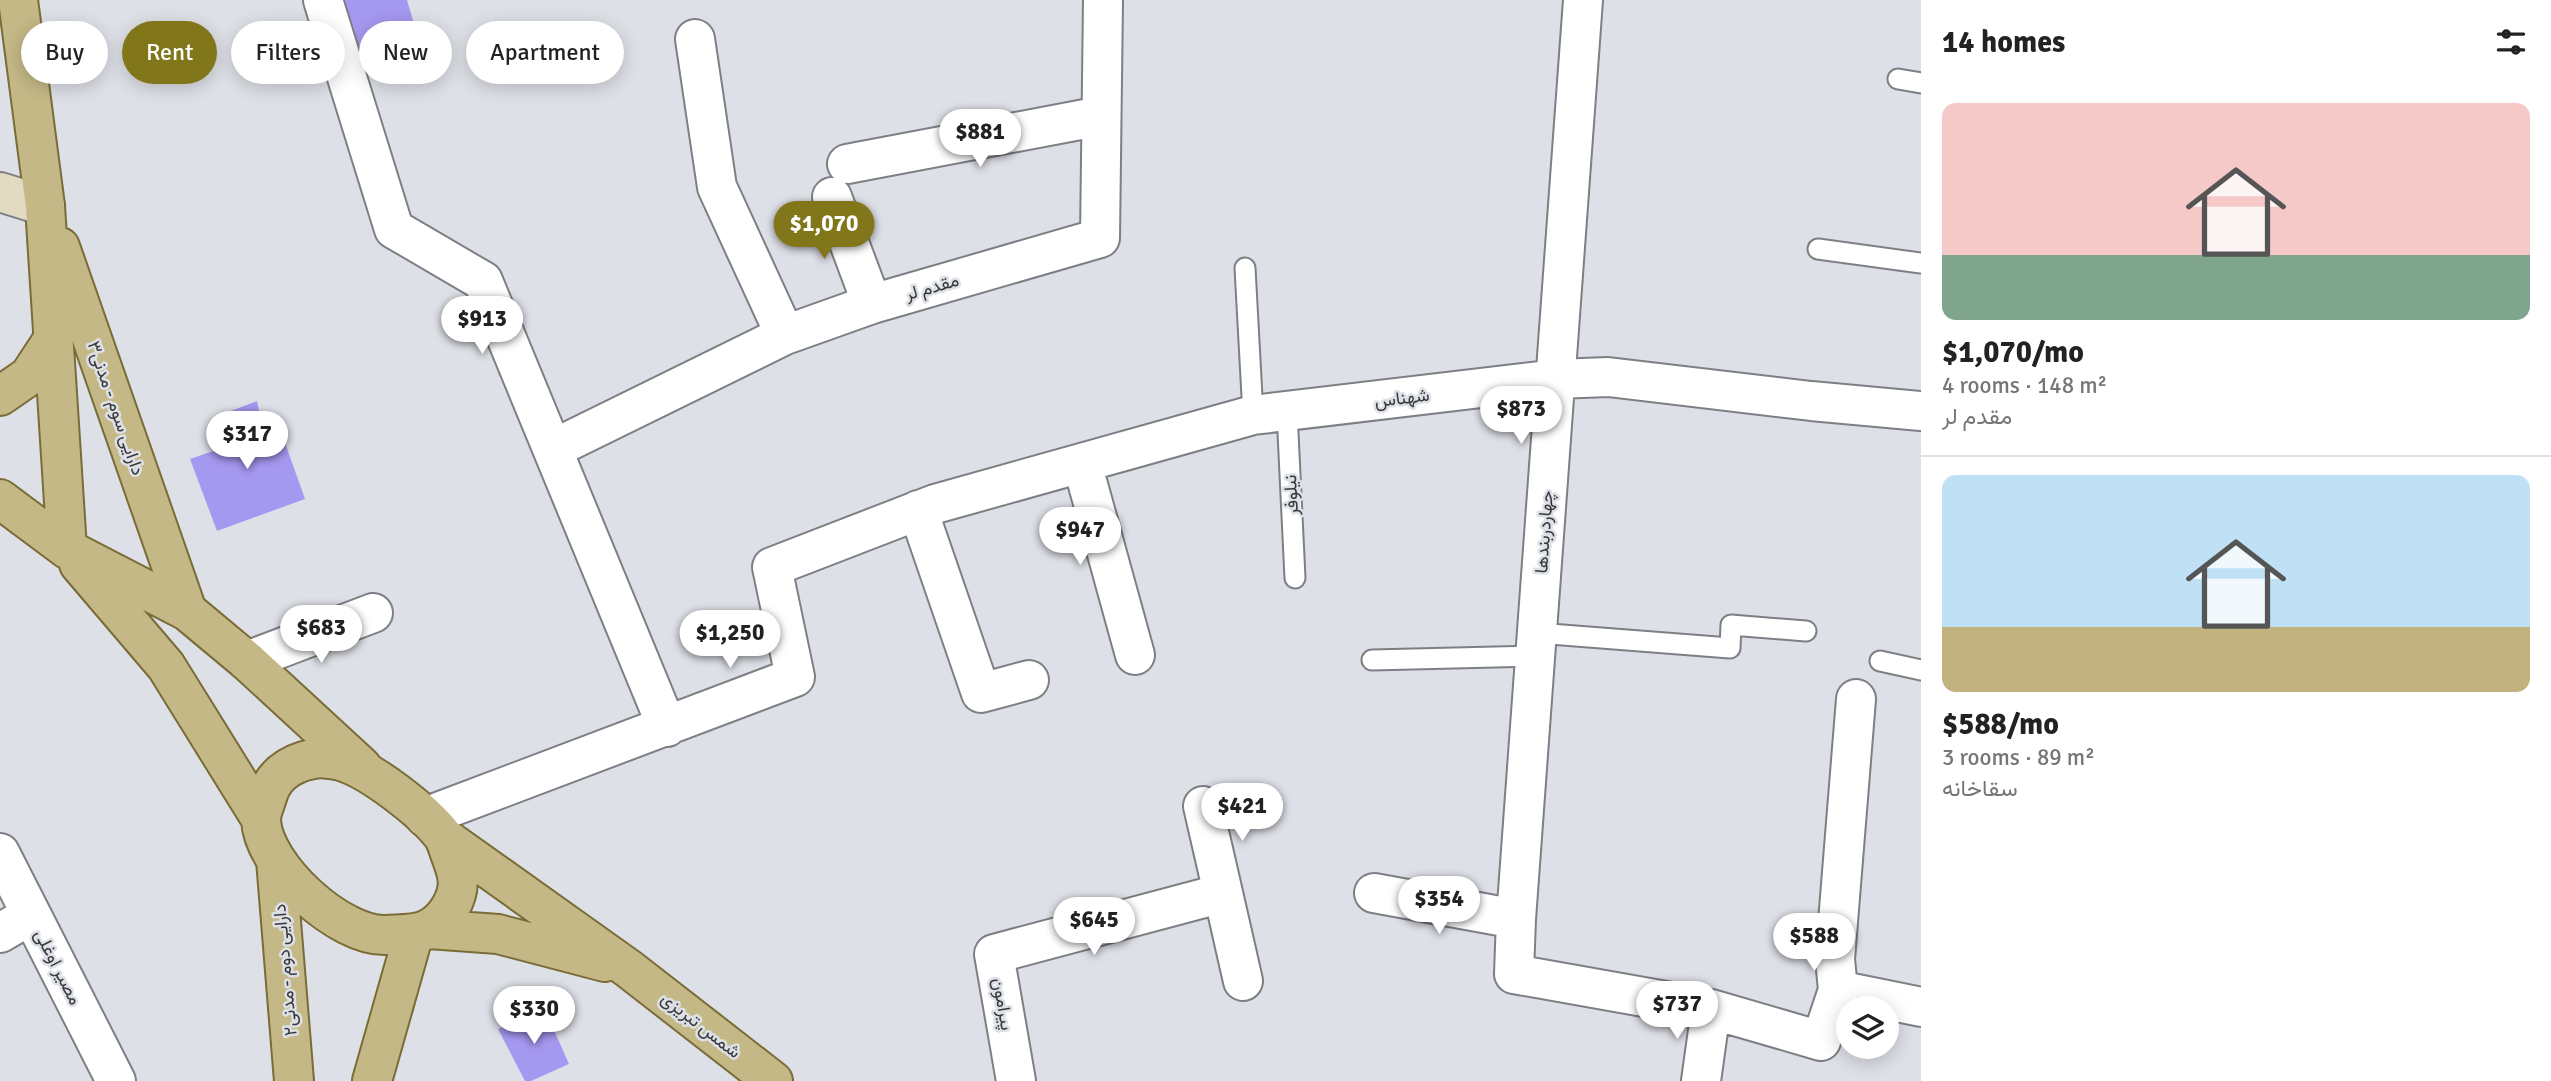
<!DOCTYPE html>
<meta charset="utf-8">
<style>
body{margin:0;font-family:Signika,Vazirmatn,sans-serif;background:#f6f6f6;color:#222;height:100vh;display:flex;flex-direction:column;font-size:26px;white-space:nowrap}
*{box-sizing:border-box;margin:0}
p{font-size:23px;color:#767676}
.icon{flex:none;width:38px;height:38px;fill:none;stroke:currentColor;stroke-width:2;stroke-linecap:round;stroke-linejoin:round}
.map{position:relative;flex:1;overflow:hidden}
.drawer{display:flex;flex-direction:column;background:#fff;width:630px}
.drawer>*{flex:none}
.hud{position:absolute;left:21px;top:21px;width:665px;height:63px;display:flex;gap:14px}
.fabs{position:absolute;left:1836px;top:996px;display:grid;gap:14px}
.fabs a{display:grid;place-items:center;width:63px;height:63px;border-radius:50%;background:#fff;box-shadow:0 4px 18px #0003;font-size:35px}
.price{position:absolute;translate:-50% -60px;padding:0 16px;border-radius:24px;background:#fff;color:#222;font-size:23px;line-height:46px;filter:drop-shadow(0 2px 4px #0008)}
.price::after{content:'';position:absolute;left:50%;top:42px;width:21px;height:16px;margin-left:-10px;background:inherit;clip-path:polygon(0 0,100% 0,50% 100%)}
.price.selected{background:#81761a;color:#fff}
ul{padding:0;list-style:none}
li{display:grid;align-content:center;gap:14px;height:371px;padding:0 21px}
li+li{border-top:2px solid #e0e0e0}
li span{display:grid;place-items:center;height:217px;border-radius:14px;color:#555}
li>.icon{margin-inline-start:auto}
span .icon{width:126px;height:126px;fill:#fffc;stroke-width:1}
li b{font-size:30px}
h2{display:flex;justify-content:space-between;align-items:center;height:84px;padding:0 21px;font-size:30px}
.tag{padding:0 24px;border-radius:32px;background:#fff;box-shadow:0 4px 18px #0003;font-size:24px;line-height:63px}
.tag.selected{background:#81761a;color:#fff}
main{display:flex;flex:1;min-height:0}
.map>svg:first-child{display:block}
</style>
<main>
<div class="map">
<svg width="1921" height="1081" viewBox="0 0 1921 1081">
<rect width="100%" height="100%" fill="#dee0e7"/>
<path fill="#a598f0" d="M333,0H407L422,51L354,72Z
M257,401L264,432L279,426L305,499L217,531L190,459L228,446L220,415Z
M545,1010L569,1064L531,1081H525L498,1029Z"/>
<g fill="none" stroke-linecap="round" stroke-linejoin="round">
<g stroke="#7d7f84" stroke-width="23">
<path id="lane" d="M1898,79L1921,83
M1818,249L1921,263
M1245,268L1253,415
M1287,412L1295,578
M1537,633L1730,648L1731,625L1806,631
M1372,660L1535,656
M1880,661L1921,670"/>
</g>
<g stroke="#7d7f84" stroke-width="42">
<path id="street" d="M323,0L394,229L483,281L667,727
M1583,0L1516,919L1514,974L1711,1009L1821,1041L1838,990L1921,1007
M695,39L717,187L785,335
M847,164L1101,116
M832,197L872,304
M553,449L785,335L872,304L1100,238L1103,0
M1082,463L1135,655
M918,510L981,693L1029,680
M247,661L373,613
M1203,806L1223,893
M425,817L795,677L772,567L935,504L1253,415L1556,379L1608,377L1811,401L1921,411
M0,853L116,1081
M1374,893L1516,919
M0,933L31,915
M1838,990L1835,959L1856,699
M1016,1081L994,954L1223,893L1243,981
M1701,1081L1711,1009"/>
</g>
<g stroke="#7d7f84" stroke-width="42">
<path id="secondary" d="M0,192L45,206"/>
</g>
<g stroke="#796c37" stroke-width="42">
<path id="primary" d="M18,0L45,206L67,549
M60,247L187,611
M0,396L29,376L52,341
M0,499L67,549L187,611L247,661L362,767
M79,564L166,666L261,819
M320,758C327,759 335,759 341,761C371,770 424,811 443,836C447,842 448,849 451,856C453,862 456,869 457,876C461,896 446,920 428,929C416,935 400,934 386,935C340,937 263,867 261,820C261,812 266,802 268,794C275,771 298,760 320,758Z
M445,838L629,969L773,1081
M276,860L294,1081
M429,929L498,934L605,962
M372,1081L414,933"/>
</g>
<use href="#lane" stroke="#fff" stroke-width="19"/>
<use href="#street" stroke="#fff" stroke-width="38"/>
<use href="#secondary" stroke="#e2dbc2" stroke-width="38"/>
<use href="#primary" stroke="#c4b886" stroke-width="38"/>
</g>
<g text-anchor="middle" stroke-width="5" stroke-linejoin="round" paint-order="stroke">
<g font-size="18" fill="#37383a" stroke="#dee0e7">
<text transform="translate(932 287) rotate(-16)" y="6">مقدم لر</text>
<text transform="translate(1402 398) rotate(-7)" y="6">شهناس</text>
<text transform="translate(116 408) rotate(71)" y="6">دارایی سوم - مدنی۳</text>
<text transform="translate(1291 495) rotate(-93)" y="6">نیلوفر</text>
<text transform="translate(1544 532) rotate(-86)" y="6">چهاردربندها</text>
<text transform="translate(58 967) rotate(63)" y="6">مصیر اوغلی</text>
<text transform="translate(285 970) rotate(-95)" y="6">دارایی دوم - مدنی۲</text>
<text transform="translate(1003 1004) rotate(80)" y="6">پیرامون</text>
<text transform="translate(701 1025) rotate(38)" y="6">شمس تبریزی</text>
</g>
</g>
</svg>
<div class="fabs">
<a><svg class="icon" aria-label="layers" viewBox="0 0 24 24"><path d="M12 4l9 5-9 5-9-5zM3 14l9 5 9-5"/></svg></a>
</div>
<b class="price" style="left:980px;top:169px">$881</b>
<b class="price selected" style="left:824px;top:261px">$1,070</b>
<b class="price" style="left:482px;top:356px">$913</b>
<b class="price" style="left:1521px;top:446px">$873</b>
<b class="price" style="left:247px;top:471px">$317</b>
<b class="price" style="left:1080px;top:567px">$947</b>
<b class="price" style="left:321px;top:665px">$683</b>
<b class="price" style="left:730px;top:670px">$1,250</b>
<b class="price" style="left:1242px;top:843px">$421</b>
<b class="price" style="left:1439px;top:936px">$354</b>
<b class="price" style="left:1094px;top:957px">$645</b>
<b class="price" style="left:1814px;top:973px">$588</b>
<b class="price" style="left:1677px;top:1041px">$737</b>
<b class="price" style="left:534px;top:1046px">$330</b>
<div class="hud">
<a class="tag">Buy</a>
<a class="tag selected">Rent</a>
<a class="tag">Filters</a>
<a class="tag">New</a>
<a class="tag">Apartment</a>
</div>
</div>
<section class="drawer">
<h2>14 homes<svg class="icon" aria-label="filters" viewBox="0 0 24 24"><path d="M4 7h16M4 17h16"/><circle cx="9" cy="7" r="2"/><circle cx="15" cy="17" r="2"/></svg></h2>
<ul>
<li><span style="background:linear-gradient(#f6c9c9 70%,#7fa58c 0)"><svg class="icon" aria-label="home" viewBox="0 0 24 24"><path d="M3 11l9-7 9 7M6 9v11h12V9"/></svg></span><div><b>$1,070/mo</b><p>4 rooms · 148 m²</p><p>مقدم لر</p></div></li>
<li><span style="background:linear-gradient(#bfe0f5 70%,#c2b280 0)"><svg class="icon" aria-label="home" viewBox="0 0 24 24"><path d="M3 11l9-7 9 7M6 9v11h12V9"/></svg></span><div><b>$588/mo</b><p>3 rooms · 89 m²</p><p>سقاخانه</p></div></li>
</ul>
</section>
</main>
